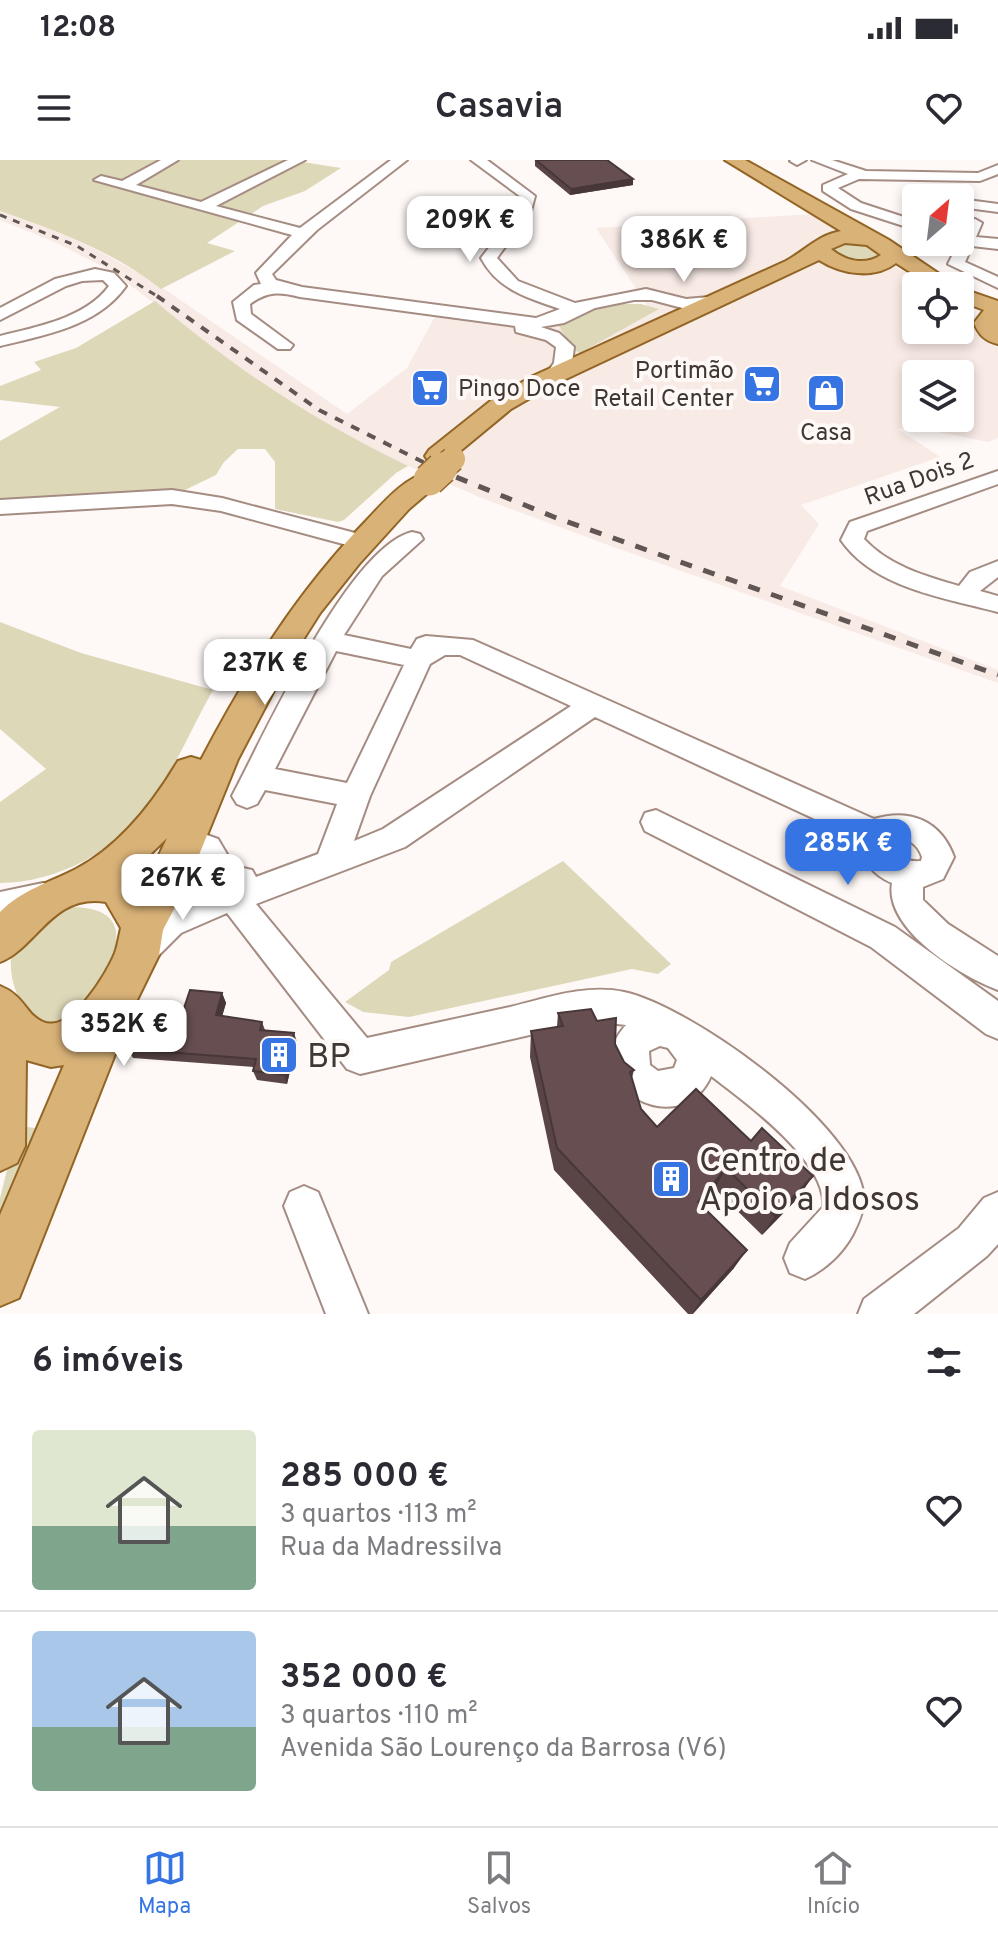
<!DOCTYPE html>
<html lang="pt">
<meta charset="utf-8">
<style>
body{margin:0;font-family:Overpass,sans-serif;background:#f7f7f7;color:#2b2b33;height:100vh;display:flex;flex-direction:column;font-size:30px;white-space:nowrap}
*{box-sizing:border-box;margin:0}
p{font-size:26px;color:#7c7c81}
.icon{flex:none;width:44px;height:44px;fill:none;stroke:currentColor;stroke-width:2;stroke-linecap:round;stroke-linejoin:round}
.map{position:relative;height:1154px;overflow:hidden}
.panel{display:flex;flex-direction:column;background:#fff;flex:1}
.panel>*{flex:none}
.needle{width:52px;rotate:28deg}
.buttons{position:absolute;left:902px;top:24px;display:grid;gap:16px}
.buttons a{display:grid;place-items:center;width:72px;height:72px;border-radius:8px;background:#fff;box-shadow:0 4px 12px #0003;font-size:40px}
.price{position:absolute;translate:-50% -68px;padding:0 18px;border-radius:16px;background:#fff;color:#222;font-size:26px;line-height:52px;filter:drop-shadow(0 2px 4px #0008)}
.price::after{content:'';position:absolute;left:50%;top:48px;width:24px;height:18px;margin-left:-12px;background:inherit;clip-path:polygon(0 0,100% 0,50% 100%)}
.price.on{background:#3574e2;color:#fff}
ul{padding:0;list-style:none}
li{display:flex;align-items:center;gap:24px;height:200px;padding:0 32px}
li+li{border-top:2px solid #e1e1e2}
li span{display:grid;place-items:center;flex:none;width:224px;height:160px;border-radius:8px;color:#555}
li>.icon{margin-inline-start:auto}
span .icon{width:96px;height:96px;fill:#fffc;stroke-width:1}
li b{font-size:34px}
h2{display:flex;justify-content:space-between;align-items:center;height:96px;padding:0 32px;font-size:34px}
.status{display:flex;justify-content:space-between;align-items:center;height:56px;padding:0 40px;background:#fff;direction:ltr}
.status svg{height:22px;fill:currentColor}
header{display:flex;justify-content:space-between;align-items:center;height:104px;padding:0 32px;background:#fff;font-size:36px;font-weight:600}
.tabs{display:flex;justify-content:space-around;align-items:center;height:112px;border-top:2px solid #e1e1e2;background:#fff;font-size:22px;color:#7c7c81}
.tabs a{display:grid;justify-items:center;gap:4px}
.tabs .on{color:#3574e2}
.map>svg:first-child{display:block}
</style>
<div class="status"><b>12:08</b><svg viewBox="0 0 49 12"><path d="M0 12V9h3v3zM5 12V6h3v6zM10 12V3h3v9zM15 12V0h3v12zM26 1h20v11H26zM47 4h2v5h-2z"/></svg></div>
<header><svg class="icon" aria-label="menu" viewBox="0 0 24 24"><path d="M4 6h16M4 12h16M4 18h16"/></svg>Casavia<svg class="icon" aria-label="heart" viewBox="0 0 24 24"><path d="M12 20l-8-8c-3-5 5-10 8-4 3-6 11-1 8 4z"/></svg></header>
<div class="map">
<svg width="998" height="1154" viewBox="0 0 998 1154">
<rect width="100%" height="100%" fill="#fef9f7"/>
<path fill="#f8eae5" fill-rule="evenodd" d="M0,51L43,66L95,89L148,118L347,254L407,208L440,147L584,167L652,153L596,68L811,54L928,126H916V170H960V142L974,152L979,169L976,173L998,185V278L988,282L918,268L898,269L940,297L801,345L819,364L780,426L998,510V523L608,385L479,337L399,302L350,278L271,232L113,112L57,83L0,60ZM916,214H960V258H916Z"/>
<path fill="#ddd8b8" d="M0,0H290L341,8L305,31L263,46L207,83L235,91L161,129C115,92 55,70 0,51Z
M845,82L864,83L883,95L864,103L837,97L831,89Z
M155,141C237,210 311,259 408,306L396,313L344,360L338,362L275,349V302L265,289H238L224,302L216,315L185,330L0,340V281L60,247L0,240V226L41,210L34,202L76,188Z
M616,144H641L659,149L580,193L572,189L559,166L581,148Z
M0,462L81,493L213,530C192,567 175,608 151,643C118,690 57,723 0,723V642L46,609L0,569Z
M563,701L671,804L658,814L632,809L409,857L363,852L345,842L389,810L391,802Z
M73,747C126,748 123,780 103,818C98,828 91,842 82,849C70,858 56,861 42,864C19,847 9,824 11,796L56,751Z
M18,966L44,969L0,1071V1038Z"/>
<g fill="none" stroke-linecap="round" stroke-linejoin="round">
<g stroke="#a58c83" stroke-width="4">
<path id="minor" d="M161,0H178L136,25L201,42L288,0H305L216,46L300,68L391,0H407L317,70L272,114L276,120L302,127L536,158L560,149C528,138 498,130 481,98L517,51L521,37L471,0H487L535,36L531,51L497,98L518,121L575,143L646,129L686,139L709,137L717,142L709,147L686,149L652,140H634L595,148L564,163L541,167L559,173L574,187L572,203L562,218L555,220L546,214L554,203L556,187L546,180L516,172L515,166L300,137C279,132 268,131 250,144L251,154L293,185L290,189H278L237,160L233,142L254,125L261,124L256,113L292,75L94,20L101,16L122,21Z
M806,0L797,5L790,1L791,0Z
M812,0H832L866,11L978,13L998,5V14L980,21L859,19L838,28L861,43L916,61V70L851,49L823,31V25L848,14Z
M960,39L998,44V52L960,47Z
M975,59L982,63L976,77L998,79V89L972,86L965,102L998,117V128L948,104L958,84L954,82H960C960,75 966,61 975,59Z
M95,109L114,113L126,126C98,166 45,175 0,186V176C36,167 86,158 109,126L103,120L82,121L66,126L0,160V148L55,119Z
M998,311V324L867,371L864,379C889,406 925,416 959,426L970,412L998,401V417L980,431L998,436V452C945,438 874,428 841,380L850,362Z
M172,330L222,338L355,373L358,378L355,383L347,385L221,351L172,344L0,354V340Z
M412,372L420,374L423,379L382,416L344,475L411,489L417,479L426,476L473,480L874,659C910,648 941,661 954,697L943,719L923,727V740L948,764L998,796V830C960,816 884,769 892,723C873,715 861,700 860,680L595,557L405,687L256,744L367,878C415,868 462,857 510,847C547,838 586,824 624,832C690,846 860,966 864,1039C864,1051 858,1064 853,1074C843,1093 825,1110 805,1119L790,1113L784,1098L790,1083L823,1047C828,1002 744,941 711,916C681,985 572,924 626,865L590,861L360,914L347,909L227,753L181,773L150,804L138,808L126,804L121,793C136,762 171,744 202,734L103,737L92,733L87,724L92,715L103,711L202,707L192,688L196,679L207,675L218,679L234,706L252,710L256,717L318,694L337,644L265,630L257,644L247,648L237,644L232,636C264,576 348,388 412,372ZM336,491L404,505L347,623L275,609ZM445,495H460L571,546L383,669L354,681L370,636L430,504ZM895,677C907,678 918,684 922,697L921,701C907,702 892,698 891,682ZM660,886L668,888L677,900L674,908L658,911L650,905L649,891Z
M656,650L895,767L998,841V879L986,874L871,787L645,671L641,662L645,653Z
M43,723L54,727L59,737L54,747L0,760V732Z
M304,1026L318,1032L368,1154H326L284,1046L290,1032Z
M998,1032V1084L987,1096L914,1154H858L864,1139L959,1068L984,1038Z"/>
</g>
<g stroke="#936525" stroke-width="4">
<path id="major" d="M725,0H745L889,80L957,126H932L896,103C874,120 841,114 819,100L551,226L511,249L447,302H429L425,296L429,290L493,239L533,216L786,101C806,90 818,75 841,71ZM845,83L867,85L881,95C865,106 845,101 831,89Z
M960,128L998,141V184C985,181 979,175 974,163L984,150L960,141Z
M429,312L439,314L443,320L409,349L359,404L320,453L289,502L238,599L188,722L163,770L159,795L134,846L19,1138L0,1146V1055L64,905L51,907L26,900L25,986L17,1003L0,1011V826C25,836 25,854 43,862C71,874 107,813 115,793C118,785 119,776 121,768L106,742C52,733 37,788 0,802V752C23,729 49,723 76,709C120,686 153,643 178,601L191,597L201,600C247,512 298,431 367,360C384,342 404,318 429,312ZM167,678L144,727L129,715Z"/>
</g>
<use href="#minor" fill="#fff" fill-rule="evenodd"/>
<use href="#major" fill="#d9b278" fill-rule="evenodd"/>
<path stroke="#605653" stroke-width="3" stroke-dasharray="7 7" stroke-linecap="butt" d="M0,55L77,86L160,138"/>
<path stroke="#605653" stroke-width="4" stroke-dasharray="9 9" stroke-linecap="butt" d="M157,136L319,250L439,310"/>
<path stroke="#605653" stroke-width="5" stroke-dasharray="12 12" stroke-linecap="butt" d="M434,308L554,357L998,515"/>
<g stroke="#936525" stroke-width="27" stroke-linecap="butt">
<path id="major-bridge-far1" d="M440,310L453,299"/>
</g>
<g stroke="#936525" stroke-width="34" stroke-linecap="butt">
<path id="major-bridge" d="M429,320L442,308"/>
</g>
<use href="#major-bridge-far1" stroke="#d9b278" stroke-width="24"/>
<use href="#major-bridge" stroke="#d9b278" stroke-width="31"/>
</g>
<path fill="#594446" d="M535,0L633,19V25L570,35L535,6Z
M222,833L226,843L222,856L262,862L265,870L297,882L287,924L257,920L253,911L254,907L133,898L128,889L182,854Z
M558,853L597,861L615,884L624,902L634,910L632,918L641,949L657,967L798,1038L762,1075L715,1029L702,1046L734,1108L693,1154H688L554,1010L530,897L531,871L557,867Z"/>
<path fill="#483739" d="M633,19V25L570,35L571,29Z
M222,833L226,843L220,864L216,855Z
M294,873L297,882L287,924L284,915Z
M726,1008L715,1029L688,1062L698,1042Z
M813,1016L798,1038L762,1075L775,1056Z
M747,1090L734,1108L692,1154L701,1140Z"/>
<path fill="#674f51" stroke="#483739" stroke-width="2" d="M536,0H607L633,19L571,29Z
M190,830L222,833L216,855L262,862L260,870L294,873L284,915L253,911L256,899L128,889L141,851L182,854Z
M591,849L597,861L616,858L615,884L624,902L634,910L630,912L641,949L657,967L696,929L751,981L762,968L813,1016L775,1056L726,1008L698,1042L747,1090L701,1140L557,988L531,871L563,866L558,853Z"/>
<defs>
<g id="supermarket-square" transform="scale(2)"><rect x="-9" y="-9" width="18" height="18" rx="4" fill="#3574e2" stroke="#fef9f7"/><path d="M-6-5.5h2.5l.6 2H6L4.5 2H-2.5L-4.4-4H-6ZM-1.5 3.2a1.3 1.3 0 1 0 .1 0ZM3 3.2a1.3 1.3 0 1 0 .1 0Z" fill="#fff"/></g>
<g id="shop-square" transform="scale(2)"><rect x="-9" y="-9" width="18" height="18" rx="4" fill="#3574e2" stroke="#fef9f7"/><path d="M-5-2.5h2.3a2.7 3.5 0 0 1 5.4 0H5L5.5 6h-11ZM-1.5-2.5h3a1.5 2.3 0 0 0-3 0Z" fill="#fff"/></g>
<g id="building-square" transform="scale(2)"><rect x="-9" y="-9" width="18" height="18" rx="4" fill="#3574e2" stroke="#fef9f7"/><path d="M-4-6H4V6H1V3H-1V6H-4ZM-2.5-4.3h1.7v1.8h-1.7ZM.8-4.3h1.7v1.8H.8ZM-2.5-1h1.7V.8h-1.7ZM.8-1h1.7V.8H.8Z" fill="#fff"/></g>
</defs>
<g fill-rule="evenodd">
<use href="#supermarket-square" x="762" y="224"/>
<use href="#supermarket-square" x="430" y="228"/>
<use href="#shop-square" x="826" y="233"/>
<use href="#building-square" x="279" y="895"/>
<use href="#building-square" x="671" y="1019"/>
</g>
<g text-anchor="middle" stroke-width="8" stroke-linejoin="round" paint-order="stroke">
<g font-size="24" fill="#403632" stroke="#fef9f7" text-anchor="end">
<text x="734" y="218">Portimão<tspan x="734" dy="28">Retail Center</tspan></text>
<text x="458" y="236" text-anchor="start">Pingo Doce</text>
<text x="826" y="280" text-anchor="middle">Casa</text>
</g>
<g font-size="24" fill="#403632" stroke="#fef9f7">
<text transform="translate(919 318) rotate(-20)" y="8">Rua Dois 2</text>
</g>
<g font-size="34" fill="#403632" stroke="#fef9f7" text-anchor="start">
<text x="307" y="907">BP</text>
<text x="699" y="1011">Centro de<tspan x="699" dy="39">Apoio a Idosos</tspan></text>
</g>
</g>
</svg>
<div class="buttons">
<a><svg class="needle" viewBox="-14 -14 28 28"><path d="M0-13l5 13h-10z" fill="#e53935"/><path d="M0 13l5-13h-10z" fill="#7c7c81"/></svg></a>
<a><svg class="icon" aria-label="locate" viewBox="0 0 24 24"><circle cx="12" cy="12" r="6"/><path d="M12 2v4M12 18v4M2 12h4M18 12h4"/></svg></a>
<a><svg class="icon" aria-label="layers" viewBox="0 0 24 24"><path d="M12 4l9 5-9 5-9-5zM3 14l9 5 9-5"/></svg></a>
</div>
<b class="price" style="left:470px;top:104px">209K €</b>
<b class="price" style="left:684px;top:124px">386K €</b>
<b class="price" style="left:265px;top:547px">237K €</b>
<b class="price on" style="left:848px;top:727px">285K €</b>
<b class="price" style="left:183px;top:762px">267K €</b>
<b class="price" style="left:124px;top:908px">352K €</b>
</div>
<section class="panel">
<h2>6 imóveis<svg class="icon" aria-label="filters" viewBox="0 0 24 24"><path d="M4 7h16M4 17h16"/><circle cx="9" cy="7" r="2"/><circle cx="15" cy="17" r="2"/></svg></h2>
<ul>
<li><span style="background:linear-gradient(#dfe7d0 60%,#7fa58c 0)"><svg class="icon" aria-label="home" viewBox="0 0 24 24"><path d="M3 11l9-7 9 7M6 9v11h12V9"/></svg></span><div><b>285 000 €</b><p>3 quartos · 113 m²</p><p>Rua da Madressilva</p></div><svg class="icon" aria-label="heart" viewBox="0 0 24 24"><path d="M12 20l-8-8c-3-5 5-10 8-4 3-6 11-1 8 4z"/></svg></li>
<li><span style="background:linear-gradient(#a9c7e8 60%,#7fa58c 0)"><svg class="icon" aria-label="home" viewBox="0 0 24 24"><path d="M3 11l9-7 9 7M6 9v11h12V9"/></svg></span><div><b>352 000 €</b><p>3 quartos · 110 m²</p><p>Avenida São Lourenço da Barrosa (V6)</p></div><svg class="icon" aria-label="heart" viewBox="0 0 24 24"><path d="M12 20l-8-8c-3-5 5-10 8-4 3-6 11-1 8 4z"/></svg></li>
</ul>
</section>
<nav class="tabs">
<a class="on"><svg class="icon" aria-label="map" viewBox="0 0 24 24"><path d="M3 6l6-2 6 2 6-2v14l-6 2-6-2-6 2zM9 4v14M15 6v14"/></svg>Mapa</a>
<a><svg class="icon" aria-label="saved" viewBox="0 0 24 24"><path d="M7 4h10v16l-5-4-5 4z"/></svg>Salvos</a>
<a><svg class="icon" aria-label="home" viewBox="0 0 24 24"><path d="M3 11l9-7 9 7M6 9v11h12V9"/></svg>Início</a>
</nav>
